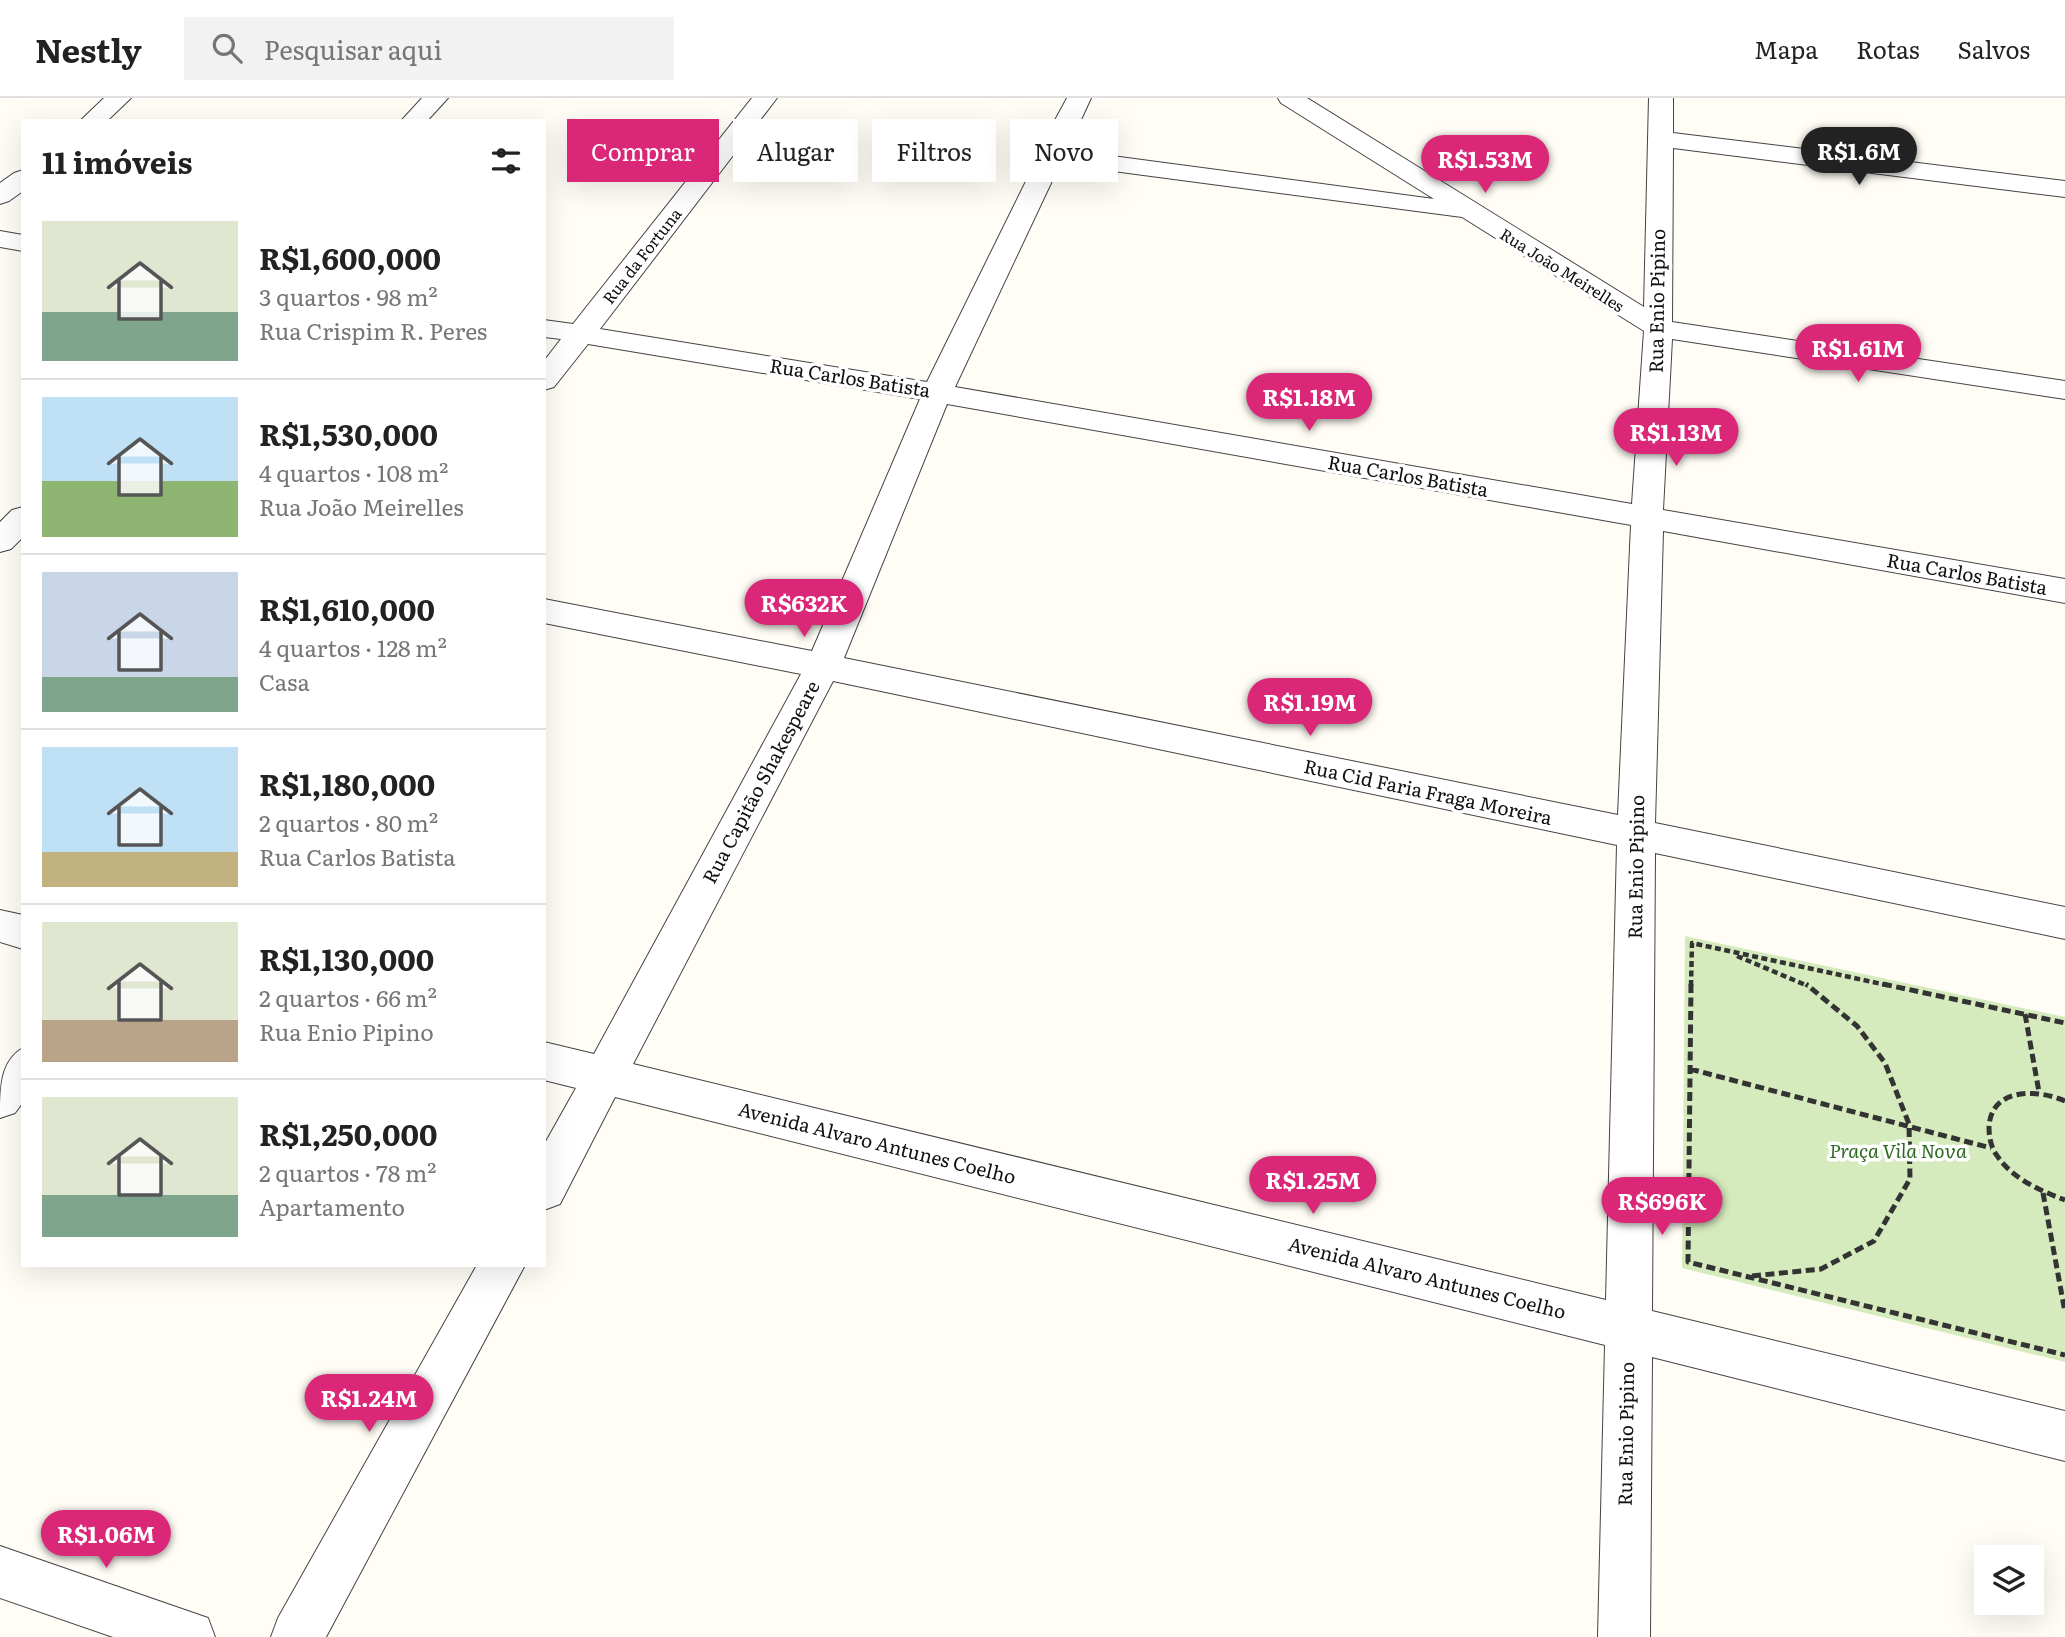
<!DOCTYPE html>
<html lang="pt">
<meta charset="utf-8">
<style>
body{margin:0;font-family:Literata,serif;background:#f2f2f2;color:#222;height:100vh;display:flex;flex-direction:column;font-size:26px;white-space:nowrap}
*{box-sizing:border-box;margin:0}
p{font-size:23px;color:#767676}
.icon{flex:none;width:38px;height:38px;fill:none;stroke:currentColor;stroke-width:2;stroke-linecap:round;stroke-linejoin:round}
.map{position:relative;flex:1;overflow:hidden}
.sheet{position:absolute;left:21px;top:21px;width:525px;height:1148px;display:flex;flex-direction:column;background:#fff;border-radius:0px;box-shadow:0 7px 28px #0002}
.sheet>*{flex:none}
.banner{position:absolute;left:567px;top:21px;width:665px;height:63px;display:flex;gap:14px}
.fabs{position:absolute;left:1974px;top:1447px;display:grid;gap:14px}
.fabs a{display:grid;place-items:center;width:70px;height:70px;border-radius:0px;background:#fff;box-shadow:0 7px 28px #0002;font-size:35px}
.price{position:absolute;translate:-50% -60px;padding:0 16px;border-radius:24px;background:#db2777;color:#fff;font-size:23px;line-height:46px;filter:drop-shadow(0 2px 4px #0008)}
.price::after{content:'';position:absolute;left:50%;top:42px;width:21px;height:16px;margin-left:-10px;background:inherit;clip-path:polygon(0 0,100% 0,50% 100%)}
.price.active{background:#222;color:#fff}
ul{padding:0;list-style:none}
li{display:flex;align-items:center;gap:21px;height:175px;padding:0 21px}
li+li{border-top:2px solid #e0e0e0}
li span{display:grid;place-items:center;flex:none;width:196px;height:140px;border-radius:0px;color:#555}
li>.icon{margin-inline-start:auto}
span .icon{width:84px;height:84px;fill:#fffc;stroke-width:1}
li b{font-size:30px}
h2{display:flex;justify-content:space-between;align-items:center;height:84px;padding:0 21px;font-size:30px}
.pill{padding:0 24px;border-radius:0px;background:#fff;box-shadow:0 7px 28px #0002;font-size:24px;line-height:63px}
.pill.active{background:#db2777;color:#fff}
header{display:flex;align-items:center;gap:42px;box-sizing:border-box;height:98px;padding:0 35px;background:#fff;border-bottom:2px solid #e0e0e0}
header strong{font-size:33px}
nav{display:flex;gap:38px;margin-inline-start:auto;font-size:24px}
.search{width:490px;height:63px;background:#f2f2f2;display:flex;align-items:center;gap:18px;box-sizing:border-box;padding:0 24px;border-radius:0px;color:#767676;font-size:26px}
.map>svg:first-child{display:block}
</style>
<header>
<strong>Nestly</strong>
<div class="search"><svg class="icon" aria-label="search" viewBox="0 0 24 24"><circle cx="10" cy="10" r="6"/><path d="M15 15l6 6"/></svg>Pesquisar aqui</div>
<nav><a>Mapa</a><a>Rotas</a><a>Salvos</a></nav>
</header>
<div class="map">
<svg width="2065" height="1539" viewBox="0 0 2065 1539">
<rect width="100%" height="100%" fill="#fffdf5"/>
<path fill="#d5ebbd" d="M1685,838L2065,919V1264L1682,1170Z"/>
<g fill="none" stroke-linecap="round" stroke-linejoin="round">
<g stroke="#444" stroke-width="2">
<path id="street" d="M104,0H131L107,23H80Z
M422,0H448L427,23H401Z
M752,0H777L600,231L927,284L1038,59L1036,57L1067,0H1091L1067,52L1434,101L1281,5L1278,0H1307L1644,209L1649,0H1673V35L2065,83V99L1673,50L1672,224L2065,283V301L1672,241L1663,412L2065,481V505L1663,433L1655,725L2065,809V841L1655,755L1652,1213L2065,1313V1363L1652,1259L1650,1539H1598L1605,1247L615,999L560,1106L544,1112V1047L576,990L544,982V944L594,956L801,576L544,525V501L812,553L920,301L588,246L554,289L544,292V263L561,241L544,239V222L573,226ZM1060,66L1462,119L1644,233L1632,406L955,289ZM947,306L1631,427L1618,717L844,560ZM833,583L1617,747L1606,1202L633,966Z
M23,72V93L9,103L0,106V85L14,75Z
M0,133L23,137V153L0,149Z
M23,409V439L11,451L0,454V424L12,412Z
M0,812L23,817V851L0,844Z
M23,950V1004L15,1015L0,1020C0,990 0,963 23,950Z
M477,1167H525L326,1539H271L278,1520Z
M0,1448L208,1520L215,1539H113L0,1500Z"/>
</g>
<path stroke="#333" stroke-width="4.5" stroke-dasharray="6 3.5" stroke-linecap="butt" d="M1737,858L1808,888
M1691,888L1692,845L1891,888"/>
<path stroke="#333" stroke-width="5" stroke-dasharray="9 4.5" stroke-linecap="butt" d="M1691,886L1688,1164L2065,1257
M1883,886L2065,925
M2025,916L2039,994
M1690,971L1991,1050
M2065,1003C2038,991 1991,989 1989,1029C1989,1040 1991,1050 1998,1059C2013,1081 2041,1093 2065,1102
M2043,1095L2065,1214
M1752,1178L1821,1171L1874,1143L1910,1081L1909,1026L1885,965L1857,928L1806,886"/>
<use href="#street" fill="#fff" fill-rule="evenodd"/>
</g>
<g text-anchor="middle" stroke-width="7" stroke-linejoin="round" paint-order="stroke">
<g font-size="16" fill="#111" stroke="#fff">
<text transform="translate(642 158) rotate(-52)" y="6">Rua da Fortuna</text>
<text transform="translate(1562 172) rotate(32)" y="6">Rua João Meirelles</text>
</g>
<g font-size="19" fill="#111" stroke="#fff">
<text transform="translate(1657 203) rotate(-89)" y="7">Rua Enio Pipino</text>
<text transform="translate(850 280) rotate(9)" y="7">Rua Carlos Batista</text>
<text transform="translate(1408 378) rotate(10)" y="7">Rua Carlos Batista</text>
<text transform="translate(1967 476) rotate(10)" y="7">Rua Carlos Batista</text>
<text transform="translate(761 684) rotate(-62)" y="7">Rua Capitão Shakespeare</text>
<text transform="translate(1428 694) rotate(12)" y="7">Rua Cid Faria Fraga Moreira</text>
<text transform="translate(1636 769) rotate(-89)" y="7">Rua Enio Pipino</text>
<text transform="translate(877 1045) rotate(14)" y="7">Avenida Alvaro Antunes Coelho</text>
<text transform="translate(1427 1180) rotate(14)" y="7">Avenida Alvaro Antunes Coelho</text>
<text transform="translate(1626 1336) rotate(-89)" y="7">Rua Enio Pipino</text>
</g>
<g font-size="19" font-style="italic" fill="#2f6b1f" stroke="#fff">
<text x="1898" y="1060">Praça Vila Nova</text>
</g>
</g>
</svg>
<div class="fabs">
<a><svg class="icon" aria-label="layers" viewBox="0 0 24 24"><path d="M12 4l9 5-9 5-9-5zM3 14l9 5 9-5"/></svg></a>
</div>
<b class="price active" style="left:1859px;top:89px">R$1.6M</b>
<b class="price" style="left:1485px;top:97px">R$1.53M</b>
<b class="price" style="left:1858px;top:286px">R$1.61M</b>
<b class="price" style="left:1309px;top:335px">R$1.18M</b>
<b class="price" style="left:1676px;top:370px">R$1.13M</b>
<b class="price" style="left:804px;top:541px">R$632K</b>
<b class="price" style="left:1310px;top:640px">R$1.19M</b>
<b class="price" style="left:1313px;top:1118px">R$1.25M</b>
<b class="price" style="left:1662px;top:1139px">R$696K</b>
<b class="price" style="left:369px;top:1336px">R$1.24M</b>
<b class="price" style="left:106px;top:1472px">R$1.06M</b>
<div class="banner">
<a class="pill active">Comprar</a>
<a class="pill">Alugar</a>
<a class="pill">Filtros</a>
<a class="pill">Novo</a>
</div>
<section class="sheet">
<h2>11 imóveis<svg class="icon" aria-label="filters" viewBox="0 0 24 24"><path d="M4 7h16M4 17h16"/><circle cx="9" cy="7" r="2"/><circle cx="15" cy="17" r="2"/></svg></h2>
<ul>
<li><span style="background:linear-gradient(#dfe7d0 65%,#7fa58c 0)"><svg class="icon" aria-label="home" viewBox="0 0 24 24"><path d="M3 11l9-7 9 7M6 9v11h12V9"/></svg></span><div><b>R$1,600,000</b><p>3 quartos · 98 m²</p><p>Rua Crispim R. Peres</p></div></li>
<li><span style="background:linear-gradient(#bfe0f5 60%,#8fb573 0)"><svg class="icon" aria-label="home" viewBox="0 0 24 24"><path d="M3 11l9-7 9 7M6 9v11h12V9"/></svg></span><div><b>R$1,530,000</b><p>4 quartos · 108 m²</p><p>Rua João Meirelles</p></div></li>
<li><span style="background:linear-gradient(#c9d6e8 75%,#7fa58c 0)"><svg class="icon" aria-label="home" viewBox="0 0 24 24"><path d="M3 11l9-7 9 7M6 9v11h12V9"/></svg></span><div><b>R$1,610,000</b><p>4 quartos · 128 m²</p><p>Casa</p></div></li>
<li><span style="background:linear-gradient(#bfe0f5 75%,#c2b280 0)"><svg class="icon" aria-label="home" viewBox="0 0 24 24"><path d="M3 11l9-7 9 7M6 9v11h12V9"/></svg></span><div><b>R$1,180,000</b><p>2 quartos · 80 m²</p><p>Rua Carlos Batista</p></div></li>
<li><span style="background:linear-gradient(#dfe7d0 70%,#b9a48a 0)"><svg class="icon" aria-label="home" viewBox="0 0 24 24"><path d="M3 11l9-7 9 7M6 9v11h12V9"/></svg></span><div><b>R$1,130,000</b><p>2 quartos · 66 m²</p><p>Rua Enio Pipino</p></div></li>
<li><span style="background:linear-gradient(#dfe7d0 70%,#7fa58c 0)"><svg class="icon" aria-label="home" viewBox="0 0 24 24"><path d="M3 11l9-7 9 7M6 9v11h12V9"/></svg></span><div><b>R$1,250,000</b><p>2 quartos · 78 m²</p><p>Apartamento</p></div></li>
</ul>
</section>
</div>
